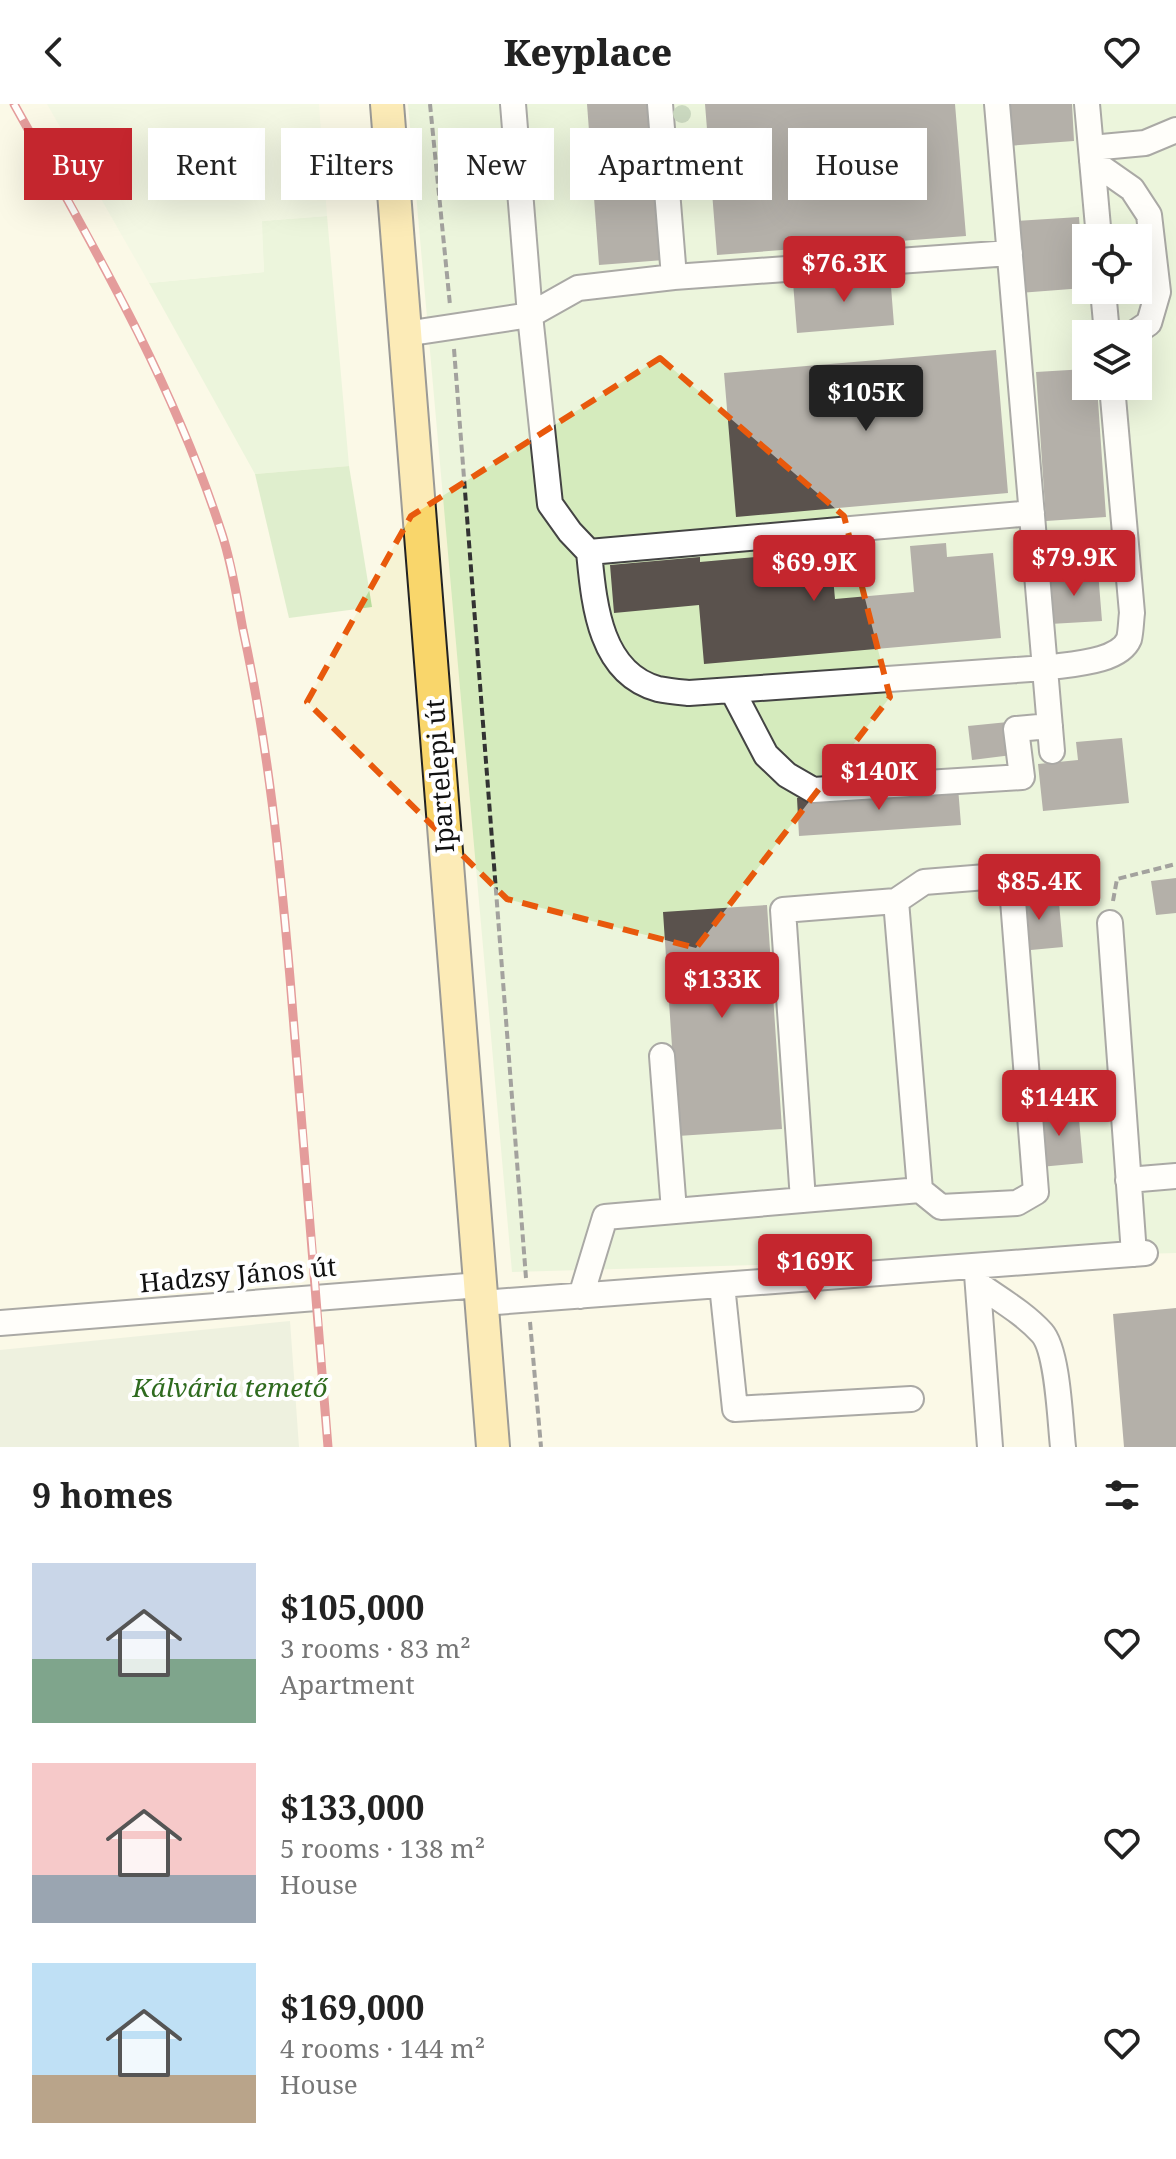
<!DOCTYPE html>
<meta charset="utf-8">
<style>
body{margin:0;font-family:"Noto Serif",serif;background:#f2f2f2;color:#222;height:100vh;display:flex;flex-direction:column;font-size:30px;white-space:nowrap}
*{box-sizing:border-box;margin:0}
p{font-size:26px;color:#767676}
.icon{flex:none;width:44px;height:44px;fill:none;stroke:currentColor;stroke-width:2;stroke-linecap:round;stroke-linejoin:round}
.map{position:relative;height:1343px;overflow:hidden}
.side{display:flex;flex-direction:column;background:#fff;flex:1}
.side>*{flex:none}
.banner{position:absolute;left:24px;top:24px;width:1128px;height:72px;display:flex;gap:16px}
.tools{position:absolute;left:1072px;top:120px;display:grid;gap:16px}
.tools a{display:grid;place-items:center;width:80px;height:80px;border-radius:0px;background:#fff;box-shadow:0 8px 32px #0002;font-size:40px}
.price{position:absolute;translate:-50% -68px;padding:0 18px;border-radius:8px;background:#c4262e;color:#fff;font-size:26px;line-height:52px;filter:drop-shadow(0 2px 4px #0008)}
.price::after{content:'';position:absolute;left:50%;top:48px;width:24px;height:18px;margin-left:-12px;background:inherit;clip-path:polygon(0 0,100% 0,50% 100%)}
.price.active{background:#222;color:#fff}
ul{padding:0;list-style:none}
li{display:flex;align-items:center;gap:24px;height:200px;padding:0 32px}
li span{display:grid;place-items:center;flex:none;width:224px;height:160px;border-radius:0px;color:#555}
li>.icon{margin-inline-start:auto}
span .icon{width:96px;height:96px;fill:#fffc;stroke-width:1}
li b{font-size:34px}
h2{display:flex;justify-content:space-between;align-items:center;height:96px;padding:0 32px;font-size:34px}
.tag{padding:0 28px;border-radius:0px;background:#fff;box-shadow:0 8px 32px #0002;font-size:28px;line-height:72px}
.tag.active{background:#c4262e;color:#fff}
header{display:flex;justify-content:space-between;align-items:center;height:104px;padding:0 32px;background:#fff;font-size:36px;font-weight:800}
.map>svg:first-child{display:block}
</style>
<header><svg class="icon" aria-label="back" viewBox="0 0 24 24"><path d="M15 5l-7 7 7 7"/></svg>Keyplace<svg class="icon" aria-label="heart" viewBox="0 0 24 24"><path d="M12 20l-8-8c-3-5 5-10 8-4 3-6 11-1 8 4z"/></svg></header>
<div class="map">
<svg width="1176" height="1343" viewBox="0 0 1176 1343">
<rect width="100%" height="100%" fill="#fffdf5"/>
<path fill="#f6f3d4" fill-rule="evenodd" d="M0,0H1176V1343H0ZM1086,134H1138V186H1086ZM1086,230H1138V282H1086Z"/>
<path fill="#d5ebbd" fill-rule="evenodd" d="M408,0H1176V1149L512,1168ZM1086,134H1138V186H1086ZM1086,230H1138V282H1086Z
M327,112L349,362L255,370L149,179L264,168L261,117Z"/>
<path fill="#b9dc9c" d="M349,362L372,503L289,514L255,370Z"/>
<path fill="#d9e3c4" d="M290,1217L299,1343H0V1246Z"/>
<path fill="#e6f2cf" d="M47,0H319L327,112L262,117L264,168L149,179Z"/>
<path fill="#5a524d" d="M587,0H652L664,156L599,161Z
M705,0H955L966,132L717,151Z
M1004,0H1072L1074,37L1007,42Z
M1079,113L1084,184L1019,189L1014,117Z
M890,170L894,221L797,229L793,178Z
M996,246L1008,389L736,413L724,269Z
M1086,265V282H1097L1106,413L1046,417L1036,268Z
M946,439L947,453L993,449L1001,534L704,560L699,501L614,509L610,461L700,453V458L767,452V445L830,440L835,495L914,488L910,442Z
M1098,467L1102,517L1050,520L1047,470Z
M1008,618L1012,651L972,656L968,622Z
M1122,634L1129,699L1043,707L1038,660L1078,656L1076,638Z
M958,683L961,721L799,732L797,694Z
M1176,774V809L1156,811L1151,777Z
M1058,788L1063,843L1020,847L1015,792Z
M767,801L782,1025L678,1032L663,808Z
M1078,1004L1083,1059L1040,1063L1034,1009Z
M1176,1204V1343H1124L1113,1210Z"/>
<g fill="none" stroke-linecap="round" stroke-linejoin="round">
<g stroke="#444" stroke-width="28">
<path id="minor" d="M513,0L530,211L578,184L674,173L1010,149
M660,0L674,173
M997,0L1052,647
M1087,0L1099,134
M1091,44L1145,39L1176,26
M1092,57L1132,85L1149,111L1158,188L1149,219L1133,230
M1103,186L1107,230
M405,230L530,211L550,400L570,428L589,448
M1032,409L589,448C594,498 599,569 658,585C668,587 679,588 689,589L1045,564C1068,560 1119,559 1129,535C1131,527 1131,516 1132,509L1112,282
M732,586L766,651L787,671L813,686L1022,673L1016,625L1050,622
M896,797L924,778L1011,771L1036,1088L1017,1099L941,1103L920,1086
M1110,819L1134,1150
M662,952L674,1107
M1128,1076L1176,1072
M977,1170L990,1343
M978,1180C999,1195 1024,1209 1042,1229C1058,1247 1060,1317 1063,1343
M722,1181L735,1305L911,1295
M581,1192L605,1113L920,1086L896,797L783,806L803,1096
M482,1199L1145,1149
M0,1219L480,1181"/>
</g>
<g stroke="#222" stroke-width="36">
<path id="major" d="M387,0L493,1343"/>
</g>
<path stroke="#333" stroke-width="4" stroke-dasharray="8 4" stroke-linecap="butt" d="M430,0L450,201
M454,245L526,1174
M1113,797L1117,775L1176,760
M530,1218L541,1343"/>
<use href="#minor" stroke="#fff" stroke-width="24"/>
<use href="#major" stroke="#f9d66b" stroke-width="32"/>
<g stroke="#c4262e" stroke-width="9">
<path id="rail" d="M14,0C91,138 173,278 222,430C232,461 237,494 243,526C268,641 280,757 290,874C303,1030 316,1186 328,1343"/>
</g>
<use href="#rail" stroke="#fff" stroke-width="6" stroke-dasharray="18" stroke-linecap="butt"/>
</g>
<g fill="#8dad7f">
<circle cx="682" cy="10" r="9"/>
<circle cx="500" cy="63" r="9"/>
</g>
<path d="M0 0H1176V1343H0ZM660,254L844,412L890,593L696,844L507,795L307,598L411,412Z" fill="#fffdf5" fill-opacity=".55" fill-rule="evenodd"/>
<path fill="none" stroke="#e8590c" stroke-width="6" stroke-dasharray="16 10" stroke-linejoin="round" d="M660,254L844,412L890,593L696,844L507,795L307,598L411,412Z"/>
<g text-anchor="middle" stroke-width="8" stroke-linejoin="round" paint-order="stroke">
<g font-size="26" fill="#111" stroke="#fff">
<text transform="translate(440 672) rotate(-94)" y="9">Ipartelepi út</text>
<text transform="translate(238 1171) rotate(-5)" y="9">Hadzsy János út</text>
</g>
<g font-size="26" font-style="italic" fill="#2f6b1f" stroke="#fff">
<text x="230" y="1293">Kálvária temető</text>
</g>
</g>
</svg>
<div class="tools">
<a><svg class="icon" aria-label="locate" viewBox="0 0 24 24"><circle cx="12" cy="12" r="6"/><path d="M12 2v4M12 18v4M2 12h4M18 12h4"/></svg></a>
<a><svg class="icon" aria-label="layers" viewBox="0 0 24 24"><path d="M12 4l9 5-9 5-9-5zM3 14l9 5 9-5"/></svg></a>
</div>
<b class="price" style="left:844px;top:200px">$76.3K</b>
<b class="price active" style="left:866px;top:329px">$105K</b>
<b class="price" style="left:1074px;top:494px">$79.9K</b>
<b class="price" style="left:814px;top:499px">$69.9K</b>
<b class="price" style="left:879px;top:708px">$140K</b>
<b class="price" style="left:1039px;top:818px">$85.4K</b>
<b class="price" style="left:722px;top:916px">$133K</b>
<b class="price" style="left:1059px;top:1034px">$144K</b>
<b class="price" style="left:815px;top:1198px">$169K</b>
<div class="banner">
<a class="tag active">Buy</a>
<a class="tag">Rent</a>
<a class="tag">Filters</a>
<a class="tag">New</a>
<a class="tag">Apartment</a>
<a class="tag">House</a>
</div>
</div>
<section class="side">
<h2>9 homes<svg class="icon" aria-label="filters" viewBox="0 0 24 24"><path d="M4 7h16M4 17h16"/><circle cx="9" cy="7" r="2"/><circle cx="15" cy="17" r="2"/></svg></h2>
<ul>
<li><span style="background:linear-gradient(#c9d6e8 60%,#7fa58c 0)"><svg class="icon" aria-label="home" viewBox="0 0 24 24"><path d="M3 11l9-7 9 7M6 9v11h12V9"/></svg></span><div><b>$105,000</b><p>3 rooms · 83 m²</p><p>Apartment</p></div><svg class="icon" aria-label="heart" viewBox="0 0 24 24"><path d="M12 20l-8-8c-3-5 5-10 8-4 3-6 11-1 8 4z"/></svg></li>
<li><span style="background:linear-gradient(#f6c9c9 70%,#9aa5b1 0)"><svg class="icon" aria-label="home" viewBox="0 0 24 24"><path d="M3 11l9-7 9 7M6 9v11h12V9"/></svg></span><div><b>$133,000</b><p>5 rooms · 138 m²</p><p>House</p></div><svg class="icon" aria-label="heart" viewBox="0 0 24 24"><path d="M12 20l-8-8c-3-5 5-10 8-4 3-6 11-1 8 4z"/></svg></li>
<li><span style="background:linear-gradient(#bfe0f5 70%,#b9a48a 0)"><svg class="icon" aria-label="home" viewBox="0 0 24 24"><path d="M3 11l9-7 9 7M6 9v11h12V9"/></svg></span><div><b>$169,000</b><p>4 rooms · 144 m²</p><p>House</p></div><svg class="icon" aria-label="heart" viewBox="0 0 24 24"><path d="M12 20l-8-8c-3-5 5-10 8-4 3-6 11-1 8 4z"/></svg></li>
</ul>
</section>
